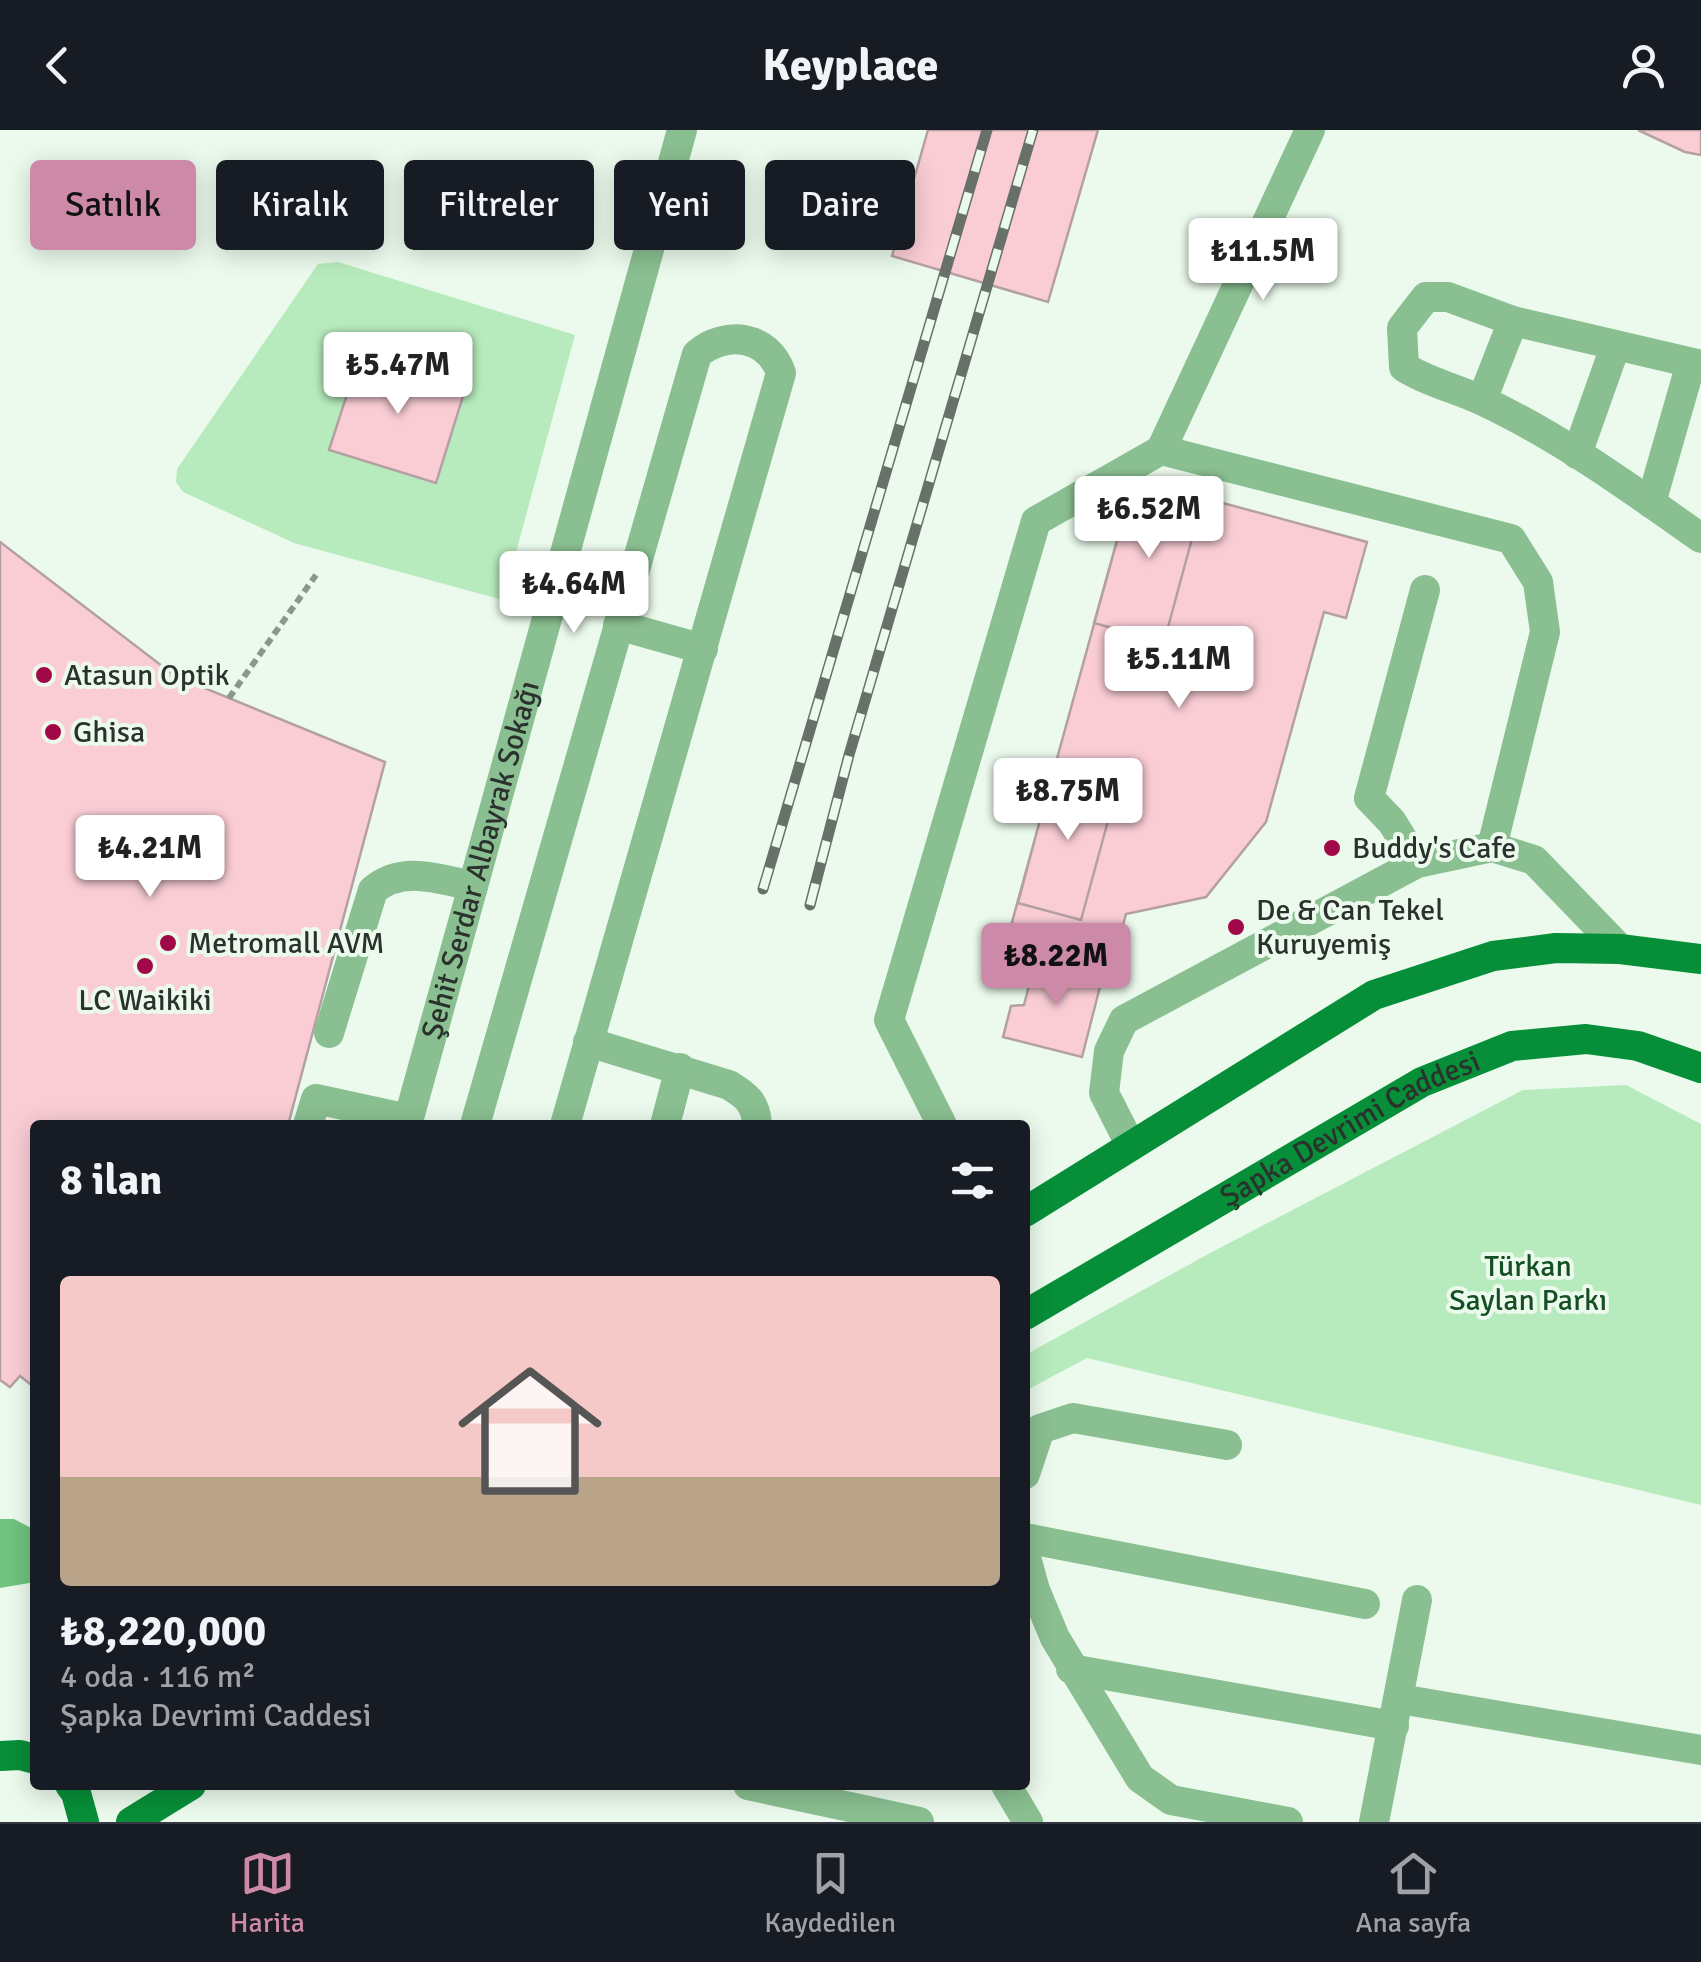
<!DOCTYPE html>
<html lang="tr">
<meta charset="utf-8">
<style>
body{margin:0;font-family:Signika,sans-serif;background:#20242c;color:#f1f3f6;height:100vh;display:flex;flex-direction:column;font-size:38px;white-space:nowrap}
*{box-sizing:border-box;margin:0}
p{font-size:32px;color:#9ea1a6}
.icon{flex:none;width:55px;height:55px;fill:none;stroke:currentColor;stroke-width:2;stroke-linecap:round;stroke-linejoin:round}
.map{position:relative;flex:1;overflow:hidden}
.details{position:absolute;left:30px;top:990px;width:1000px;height:670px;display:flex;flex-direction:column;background:#171b24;border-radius:10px;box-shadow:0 5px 25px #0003}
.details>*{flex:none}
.hud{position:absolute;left:30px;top:30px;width:1000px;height:90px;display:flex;gap:20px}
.price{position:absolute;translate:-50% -85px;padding:0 22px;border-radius:10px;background:#fff;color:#222;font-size:32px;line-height:65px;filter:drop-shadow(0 2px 5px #0008)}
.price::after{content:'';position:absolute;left:50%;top:60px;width:30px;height:22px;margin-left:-15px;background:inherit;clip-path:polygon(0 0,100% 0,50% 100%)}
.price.on{background:#cd89a8;color:#111}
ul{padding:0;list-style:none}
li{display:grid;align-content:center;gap:20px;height:530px;padding:0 30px}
li span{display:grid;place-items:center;height:310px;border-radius:10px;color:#555}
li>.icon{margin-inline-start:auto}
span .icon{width:180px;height:180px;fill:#fffc;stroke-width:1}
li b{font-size:42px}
h2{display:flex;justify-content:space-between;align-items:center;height:120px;padding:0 30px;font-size:42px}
.pill{padding:0 35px;border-radius:10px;background:#171b24;box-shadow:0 5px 25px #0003;font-size:35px;line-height:90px}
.pill.on{background:#cd89a8;color:#111}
header{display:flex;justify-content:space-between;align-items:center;height:130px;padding:0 30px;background:#171b24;font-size:45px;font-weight:700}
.menu{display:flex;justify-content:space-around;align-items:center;height:140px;border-top:2px solid #363941;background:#171b24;font-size:28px;color:#9ea1a6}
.menu a{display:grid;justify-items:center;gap:5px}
.menu .on{color:#cd89a8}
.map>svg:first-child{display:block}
</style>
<header><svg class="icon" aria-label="back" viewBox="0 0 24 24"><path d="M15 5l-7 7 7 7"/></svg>Keyplace<svg class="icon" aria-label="person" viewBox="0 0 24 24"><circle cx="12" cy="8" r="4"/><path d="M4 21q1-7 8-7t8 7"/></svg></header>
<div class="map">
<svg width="1701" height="1692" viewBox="0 0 1701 1692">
<rect width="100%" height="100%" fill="#ebfaec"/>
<path fill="#b7ebbd" d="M338,132L575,205L503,470L294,413L183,362L176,352L177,339L318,134Z
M1626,955L1701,994V1375L1087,1228L1025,1261V1225L1212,1122L1523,960Z"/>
<path fill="#6fc37d" d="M0,1389H14L35,1400V1452L0,1458Z"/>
<path fill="#facdd5" stroke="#b4a0a4" stroke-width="2.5" d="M928,0H1098L1048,172L892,126Z
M1638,0H1701V25L1685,22Z
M361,221L467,253L436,353L329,320Z
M1134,349L1367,412L1346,488L1324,482L1266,692L1206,767L1126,784L1113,831L1009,803Z
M1134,349L1203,368L1164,512L1094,493Z
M0,412L175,546L385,632L288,995H35V1258L20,1246L10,1257L0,1250Z
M1054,637L1118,654L1081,790L1018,773Z
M1036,828L1103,845L1082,927L1003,907L1011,876L1024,875Z"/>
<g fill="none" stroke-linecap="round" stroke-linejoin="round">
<path stroke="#8b968c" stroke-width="6" stroke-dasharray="8 5" stroke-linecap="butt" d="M229,568L316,445"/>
<g stroke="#8abf91" stroke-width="30">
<path d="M1701,235L1513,191L1448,167H1426L1402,198L1404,237C1429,253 1456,258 1483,271C1560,307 1631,359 1701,408"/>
<path d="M1482,270L1513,191"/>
<path d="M1161,320L1310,0"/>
<path d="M1577,324L1615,217"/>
<path d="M1651,373L1691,233"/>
<path d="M618,495L703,519"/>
<path d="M1417,733L1392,692L1369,668L1425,460"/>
<path d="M329,903L373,760C403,735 438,749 473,756"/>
<path d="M588,912L729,955C747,966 756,973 757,995"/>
<path d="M308,995L316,969L408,989"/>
<path id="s1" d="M407,995L682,0"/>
<path d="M475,995L697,224C726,200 768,205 781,243L565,995"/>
<path d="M665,995L680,938"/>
<path d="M942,995L889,890L1036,391L1161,320L1511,409L1538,452L1545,502L1492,717"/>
<path d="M1131,1016L1104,963L1109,921L1124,890L1417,733L1492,717L1534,730L1620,819"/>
<path d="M1025,1344L1040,1299L1073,1288L1227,1315"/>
<path d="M1025,1408L1365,1474"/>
<path d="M1025,1424L1035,1460L1055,1508L1140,1648L1171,1670L1288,1692"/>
<path d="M1071,1539L1394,1596"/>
<path d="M1400,1569L1701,1620"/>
<path d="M748,1655L919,1692"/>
<path d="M1006,1655L1028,1692"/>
<path d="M1374,1692L1417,1470"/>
</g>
<g stroke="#078e38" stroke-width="30">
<path d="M1025,1082L1374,865L1493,826L1556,818L1620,819L1701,829"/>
<path id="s2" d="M1025,1185L1422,952L1512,916L1586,909L1638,916L1701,938"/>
<path d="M0,1626L20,1625L35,1629"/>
<path d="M70,1655L76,1663L84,1692"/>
<path d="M131,1692L191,1655"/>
</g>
<g stroke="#687169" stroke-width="11">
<path id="rail" d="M763,759L987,0
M810,775L849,625L1033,0"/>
</g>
<use href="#rail" stroke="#ebfaec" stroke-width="8" stroke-dasharray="22" stroke-linecap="butt"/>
</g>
<g fill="#a10848" stroke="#ebfaec" stroke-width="4">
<circle cx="44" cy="545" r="10"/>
<circle cx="53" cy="602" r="10"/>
<circle cx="1332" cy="718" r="10"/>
<circle cx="1236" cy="797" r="10"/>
<circle cx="168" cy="813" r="10"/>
<circle cx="145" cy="836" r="10"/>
</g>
<g text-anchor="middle" stroke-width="8" stroke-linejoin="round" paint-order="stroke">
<g font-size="30" fill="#2b312c" stroke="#ebfaec" text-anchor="start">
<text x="64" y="555">Atasun Optik</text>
<text x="73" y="612">Ghisa</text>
<text x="1352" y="728">Buddy's Cafe</text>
<text x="1256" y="790">De &amp; Can Tekel<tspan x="1256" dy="34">Kuruyemiş</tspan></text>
<text x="188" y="823">Metromall AVM</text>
<text x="145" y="880" text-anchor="middle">LC Waikiki</text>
</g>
<g font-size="30" fill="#2b312c" stroke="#ebfaec">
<text dy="10" stroke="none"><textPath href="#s1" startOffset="275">Şehit Serdar Albayrak Sokağı</textPath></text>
<text dy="10" stroke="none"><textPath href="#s2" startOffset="375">Şapka Devrimi Caddesi</textPath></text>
</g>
<g font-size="30" fill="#134f22" stroke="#ebfaec">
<text x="1528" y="1146">Türkan<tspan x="1528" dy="34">Saylan Parkı</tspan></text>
</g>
</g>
</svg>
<b class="price" style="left:1263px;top:173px">₺11.5M</b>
<b class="price" style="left:398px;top:287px">₺5.47M</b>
<b class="price" style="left:1149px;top:431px">₺6.52M</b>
<b class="price" style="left:574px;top:506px">₺4.64M</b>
<b class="price" style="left:1179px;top:581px">₺5.11M</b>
<b class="price" style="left:1068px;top:713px">₺8.75M</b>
<b class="price" style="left:150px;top:770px">₺4.21M</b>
<b class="price on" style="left:1056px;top:878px">₺8.22M</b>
<div class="hud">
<a class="pill on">Satılık</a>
<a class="pill">Kiralık</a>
<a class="pill">Filtreler</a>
<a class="pill">Yeni</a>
<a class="pill">Daire</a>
</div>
<section class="details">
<h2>8 ilan<svg class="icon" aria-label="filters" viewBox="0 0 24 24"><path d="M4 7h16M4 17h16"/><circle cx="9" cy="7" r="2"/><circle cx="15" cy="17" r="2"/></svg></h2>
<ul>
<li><span style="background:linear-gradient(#f6c9c9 65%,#b9a48a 0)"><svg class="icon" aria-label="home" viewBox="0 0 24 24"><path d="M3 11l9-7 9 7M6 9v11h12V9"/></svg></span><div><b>₺8,220,000</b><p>4 oda · 116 m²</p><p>Şapka Devrimi Caddesi</p></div></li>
</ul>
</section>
</div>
<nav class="menu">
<a class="on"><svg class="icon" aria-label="map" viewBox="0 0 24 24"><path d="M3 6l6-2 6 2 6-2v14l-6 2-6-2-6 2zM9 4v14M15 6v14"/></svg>Harita</a>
<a><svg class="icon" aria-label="saved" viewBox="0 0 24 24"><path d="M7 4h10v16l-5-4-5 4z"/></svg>Kaydedilen</a>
<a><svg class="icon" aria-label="home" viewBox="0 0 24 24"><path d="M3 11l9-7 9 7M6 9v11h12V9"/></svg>Ana sayfa</a>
</nav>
